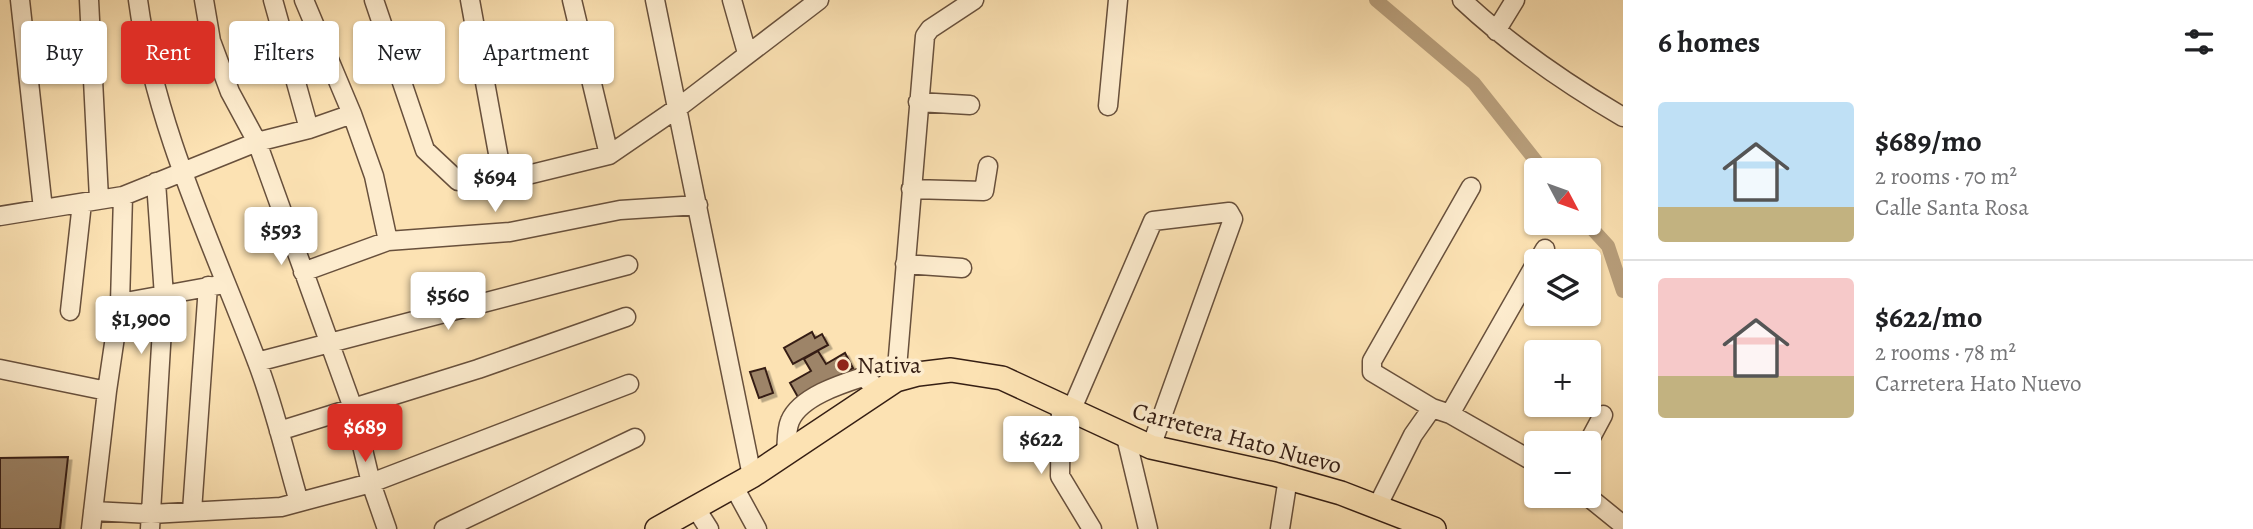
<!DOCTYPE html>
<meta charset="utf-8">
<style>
body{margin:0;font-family:Alegreya,serif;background:#f6f6f6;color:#202124;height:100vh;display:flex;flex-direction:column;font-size:26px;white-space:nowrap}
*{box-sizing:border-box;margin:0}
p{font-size:23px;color:#757577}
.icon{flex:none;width:38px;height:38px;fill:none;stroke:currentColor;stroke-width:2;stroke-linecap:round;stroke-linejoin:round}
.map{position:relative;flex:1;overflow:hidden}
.details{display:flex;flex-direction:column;background:#fff;width:630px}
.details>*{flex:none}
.top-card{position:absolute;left:21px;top:21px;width:665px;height:63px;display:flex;gap:14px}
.needle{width:46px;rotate:131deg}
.tools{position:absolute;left:1524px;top:158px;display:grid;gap:14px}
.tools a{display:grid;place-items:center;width:77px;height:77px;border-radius:7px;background:#fff;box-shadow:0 2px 5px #0004;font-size:35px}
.price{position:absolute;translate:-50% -60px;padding:0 16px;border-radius:7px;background:#fff;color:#222;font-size:23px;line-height:46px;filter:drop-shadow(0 2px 4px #0008)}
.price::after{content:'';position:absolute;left:50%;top:42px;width:21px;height:16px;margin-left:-10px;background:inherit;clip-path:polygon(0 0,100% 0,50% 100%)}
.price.current{background:#d93025;color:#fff}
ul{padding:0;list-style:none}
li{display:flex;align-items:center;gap:21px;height:175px;padding:0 35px}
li+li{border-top:2px solid #e0e0e0}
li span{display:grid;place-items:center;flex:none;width:196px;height:140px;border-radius:7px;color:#555}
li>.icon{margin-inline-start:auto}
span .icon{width:84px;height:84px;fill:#fffc;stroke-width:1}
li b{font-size:30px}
h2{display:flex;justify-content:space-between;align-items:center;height:84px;padding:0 35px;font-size:30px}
.tag{padding:0 24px;border-radius:7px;background:#fff;box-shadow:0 2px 5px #0004;font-size:24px;line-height:63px}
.tag.current{background:#d93025;color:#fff}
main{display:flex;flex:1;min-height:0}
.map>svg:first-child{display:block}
</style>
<main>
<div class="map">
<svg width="1623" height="529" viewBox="0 0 1623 529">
<defs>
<filter id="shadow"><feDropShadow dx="3.5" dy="3.5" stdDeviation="0" flood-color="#0004"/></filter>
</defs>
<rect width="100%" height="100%" fill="#fce2b3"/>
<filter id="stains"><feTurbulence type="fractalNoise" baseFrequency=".00286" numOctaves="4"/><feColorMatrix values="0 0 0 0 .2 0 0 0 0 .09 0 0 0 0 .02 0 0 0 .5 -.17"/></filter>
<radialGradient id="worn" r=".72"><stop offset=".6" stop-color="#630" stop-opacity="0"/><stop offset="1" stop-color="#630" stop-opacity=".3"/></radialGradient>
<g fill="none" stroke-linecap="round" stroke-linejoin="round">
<path stroke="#b9a07d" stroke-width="14" d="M1376,0L1474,83L1543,170
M1586,222L1608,246L1623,291"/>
</g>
<path fill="#9d8467" stroke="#361f14" stroke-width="2" filter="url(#shadow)" d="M812,332L815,338L822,334L828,345L793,364L784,348Z
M818,351L826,364L845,353L853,368L799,399L790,383L811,371L804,359Z
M765,368L773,393L759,398L750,372Z
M68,457L60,529H0V458Z"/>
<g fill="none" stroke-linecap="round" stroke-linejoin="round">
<g stroke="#68503c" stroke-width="21">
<path id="minor" d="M20,0L43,209
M89,0L99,199
M138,0C155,126 211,241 256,359C274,405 285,454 299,502
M204,0L211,41L230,92L257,142L353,408L371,483L387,529
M273,0L309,129
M304,0L352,114L374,176L388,241
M374,0L425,150L458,181H503L609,155L679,107L819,0
M470,0L503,181
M572,0L609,155
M655,0L752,476
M732,0L747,53
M1462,0C1511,46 1565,83 1623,117
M1496,31L1515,0
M918,102L970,105
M1108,106L1118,0
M911,189L984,191L988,166
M0,216L123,196L257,142L309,129L352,114
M1538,261L1545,249
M905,264L962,268
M303,272L388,241L510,232L620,210L698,205
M120,303L219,285
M70,311L82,203
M257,362L628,265
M0,369L107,391
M896,380L925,36L930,29L974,0
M1061,405L1060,476L1092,529
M1432,408L1372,372V361L1471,187
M1071,411L1153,221L1229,212L1233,219L1151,447
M1450,414L1536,263
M279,431L478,369L626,317
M1126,437L1148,529
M1588,443L1603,415
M786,454C787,444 786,430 790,421C800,397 841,384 863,377L880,390
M733,485L757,529
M1586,495L1623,525
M1378,505L1413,435L1432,408L1450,414L1536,463
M695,507L709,529
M93,511L151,514L281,507L371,483L629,384
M192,511L208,286
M91,529L107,391L120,303L123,196
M150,529L164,296L156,182
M444,529L635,438
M1280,529L1288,478"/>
</g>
<g stroke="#361f14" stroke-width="26">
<path id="major" d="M657,529L752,476L896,380L918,374L951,370L1002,378L1151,447L1274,474L1341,493L1434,529"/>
</g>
<use href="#minor" stroke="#fdecce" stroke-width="18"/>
<use href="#major" stroke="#fce2b3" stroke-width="23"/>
</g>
<circle fill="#8f2418" stroke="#fdecce" stroke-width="2.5" cx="843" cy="365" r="7"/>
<g text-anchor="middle" stroke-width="7" stroke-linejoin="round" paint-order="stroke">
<g font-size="24" fill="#361f14" stroke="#fdecce" text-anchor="start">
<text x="857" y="373">Nativa</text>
</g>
<g font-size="24" fill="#361f14" stroke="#fdecce">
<text transform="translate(1237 438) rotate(15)" y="8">Carretera Hato Nuevo</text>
</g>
</g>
<rect width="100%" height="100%" filter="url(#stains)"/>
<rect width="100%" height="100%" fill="url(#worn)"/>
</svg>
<div class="tools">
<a><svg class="needle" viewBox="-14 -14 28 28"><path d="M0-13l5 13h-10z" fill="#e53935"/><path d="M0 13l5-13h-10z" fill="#757577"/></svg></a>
<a><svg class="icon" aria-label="layers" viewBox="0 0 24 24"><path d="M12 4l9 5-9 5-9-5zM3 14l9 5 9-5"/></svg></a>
<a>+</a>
<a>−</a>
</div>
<b class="price" style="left:495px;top:214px">$694</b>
<b class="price" style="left:281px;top:267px">$593</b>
<b class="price" style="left:448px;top:332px">$560</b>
<b class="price" style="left:141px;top:356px">$1,900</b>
<b class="price current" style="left:365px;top:464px">$689</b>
<b class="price" style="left:1041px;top:476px">$622</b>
<div class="top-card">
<a class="tag">Buy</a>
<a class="tag current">Rent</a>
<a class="tag">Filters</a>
<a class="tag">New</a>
<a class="tag">Apartment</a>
</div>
</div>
<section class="details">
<h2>6 homes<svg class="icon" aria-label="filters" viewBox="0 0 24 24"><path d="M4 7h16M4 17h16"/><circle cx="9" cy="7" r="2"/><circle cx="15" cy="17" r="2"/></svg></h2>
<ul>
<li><span style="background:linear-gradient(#bfe0f5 75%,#c2b280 0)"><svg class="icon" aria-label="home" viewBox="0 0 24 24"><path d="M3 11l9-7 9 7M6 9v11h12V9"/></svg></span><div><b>$689/mo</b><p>2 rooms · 70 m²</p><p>Calle Santa Rosa</p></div></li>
<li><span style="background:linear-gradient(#f6c9c9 70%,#c2b280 0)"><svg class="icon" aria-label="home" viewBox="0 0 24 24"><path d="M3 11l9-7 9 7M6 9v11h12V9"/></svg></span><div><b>$622/mo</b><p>2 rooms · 78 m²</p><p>Carretera Hato Nuevo</p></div></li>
</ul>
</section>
</main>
